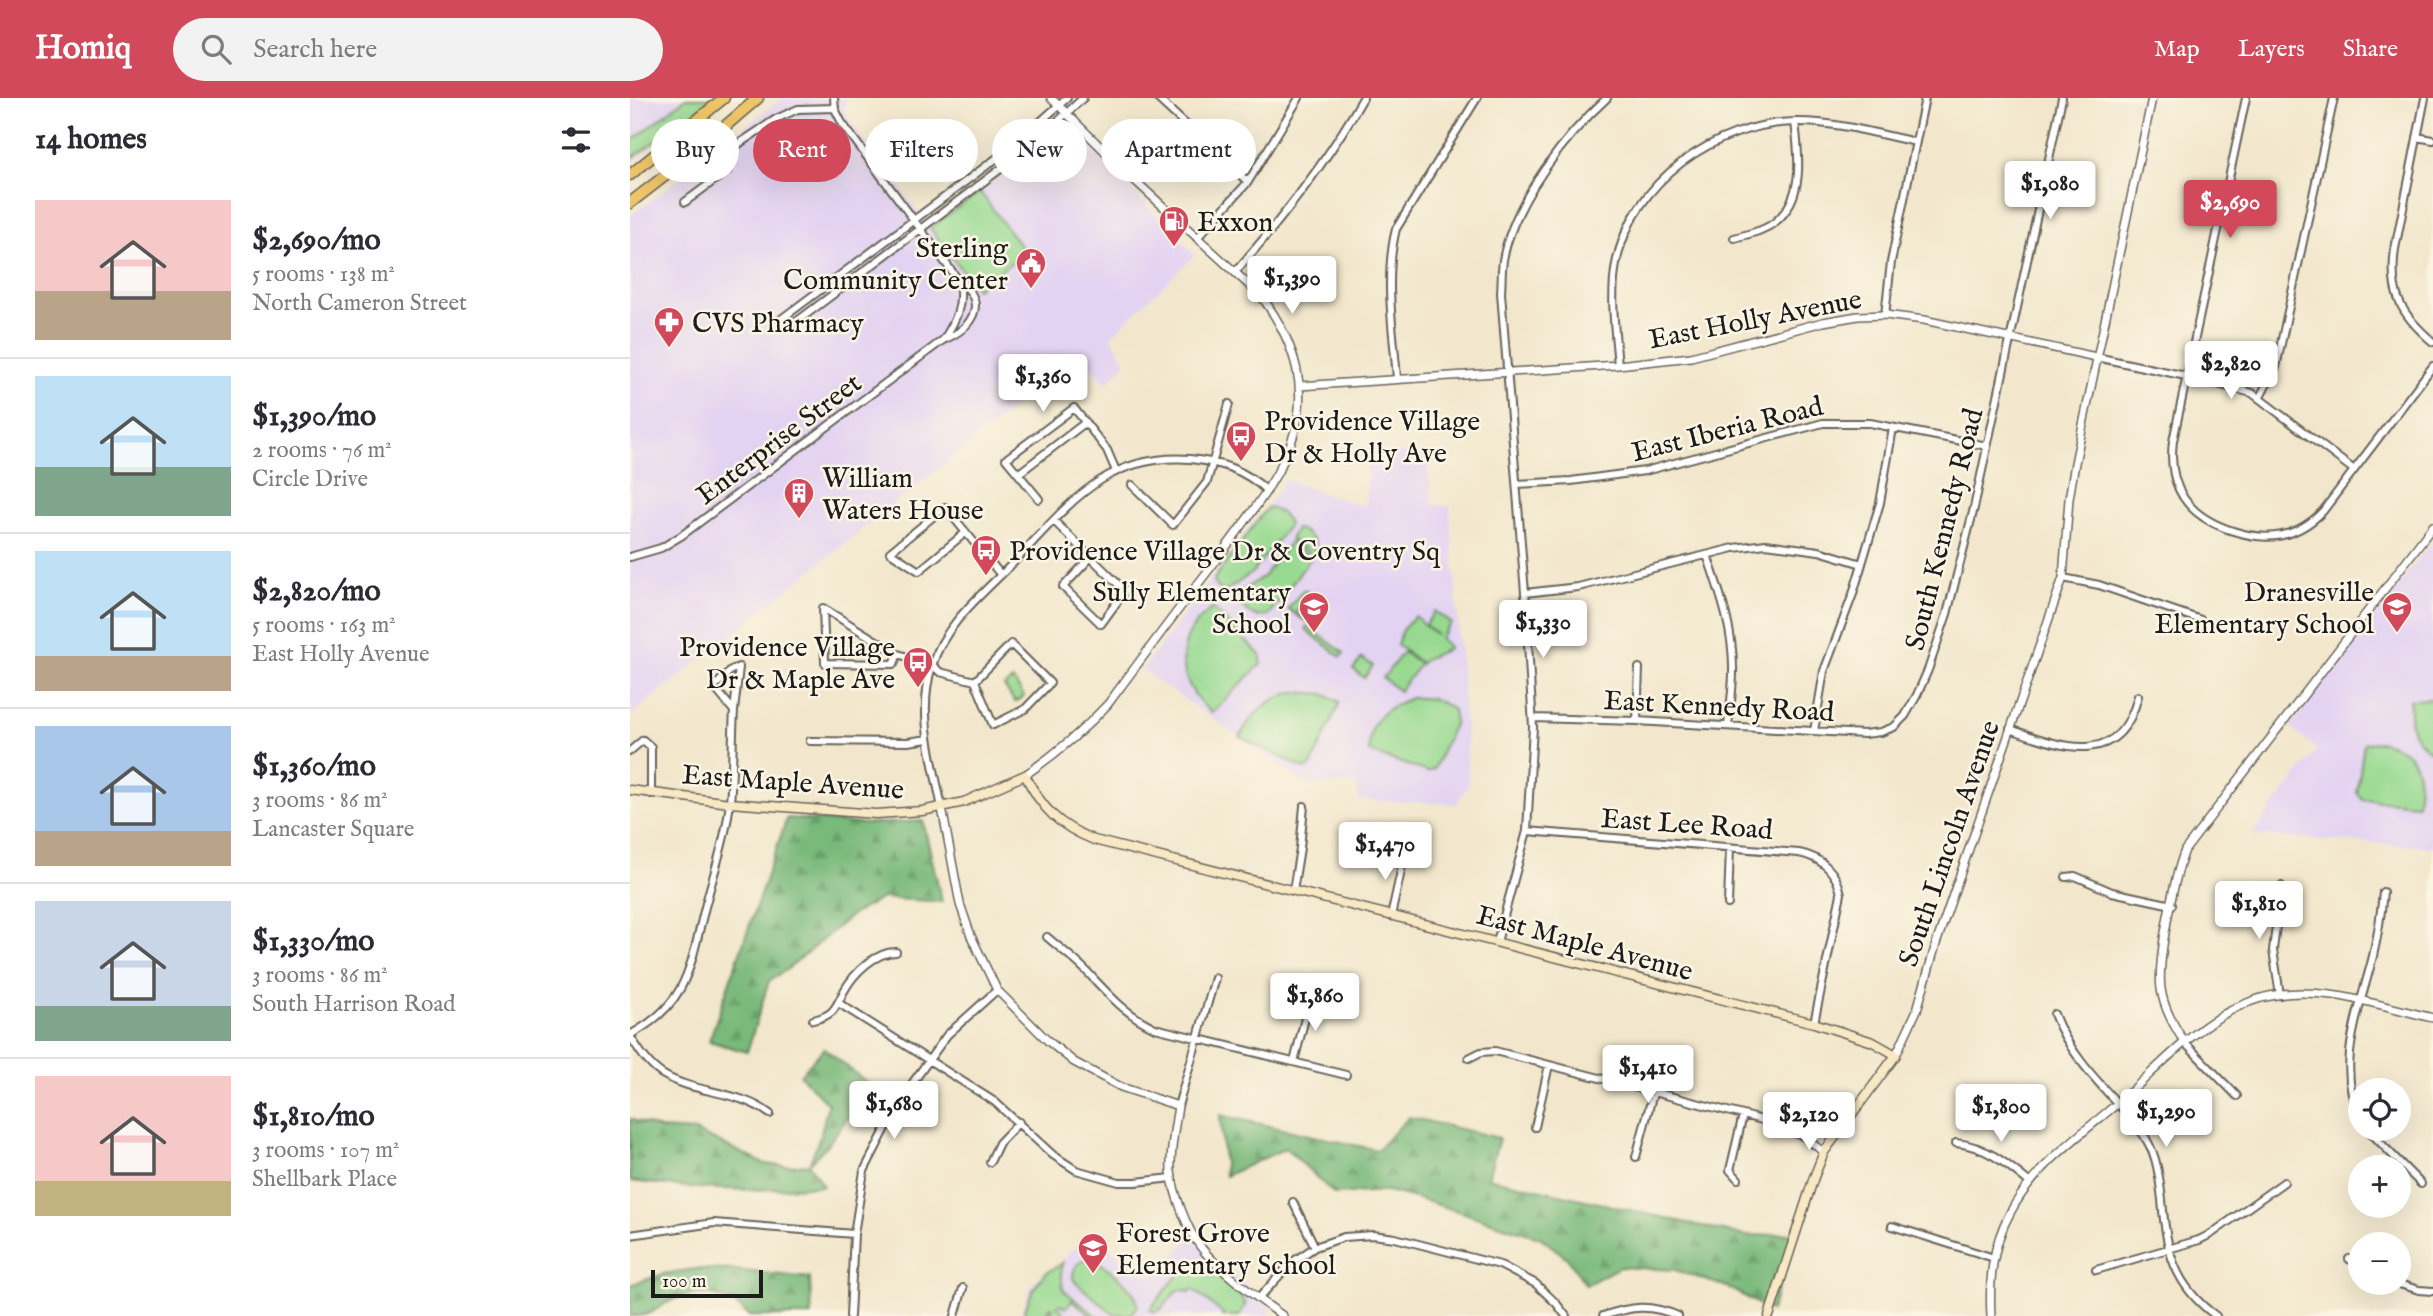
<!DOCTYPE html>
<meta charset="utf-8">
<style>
body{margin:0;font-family:"IM FELL English",serif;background:#f2f2f3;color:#2b2b33;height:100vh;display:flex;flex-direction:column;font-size:26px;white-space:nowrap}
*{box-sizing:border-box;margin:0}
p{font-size:23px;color:#7c7c81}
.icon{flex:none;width:38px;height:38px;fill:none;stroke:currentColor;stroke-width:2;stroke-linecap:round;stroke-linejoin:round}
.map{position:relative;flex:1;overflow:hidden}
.sheet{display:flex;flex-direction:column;background:#fff;width:630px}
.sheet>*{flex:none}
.top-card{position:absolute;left:21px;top:21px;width:665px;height:63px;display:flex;gap:14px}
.buttons{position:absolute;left:1718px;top:980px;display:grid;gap:14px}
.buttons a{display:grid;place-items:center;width:63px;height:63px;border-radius:50%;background:#fff;box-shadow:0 7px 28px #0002;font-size:35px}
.scale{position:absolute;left:21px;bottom:18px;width:112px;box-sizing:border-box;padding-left:7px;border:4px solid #1c1c1c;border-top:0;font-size:19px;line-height:24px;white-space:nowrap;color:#1c1c1c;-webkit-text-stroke:5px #fcf5e5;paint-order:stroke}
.price{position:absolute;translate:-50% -60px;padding:0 16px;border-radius:7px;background:#fff;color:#222;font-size:23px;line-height:46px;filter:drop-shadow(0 2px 4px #0008)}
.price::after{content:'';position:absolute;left:50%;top:42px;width:21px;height:16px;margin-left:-10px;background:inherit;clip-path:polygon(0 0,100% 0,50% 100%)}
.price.current{background:#d1495b;color:#fff}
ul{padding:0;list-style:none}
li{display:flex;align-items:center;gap:21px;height:175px;padding:0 35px}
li+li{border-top:2px solid #e1e1e2}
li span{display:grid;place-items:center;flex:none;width:196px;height:140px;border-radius:0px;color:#555}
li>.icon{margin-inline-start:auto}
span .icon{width:84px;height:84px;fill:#fffc;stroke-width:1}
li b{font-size:30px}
h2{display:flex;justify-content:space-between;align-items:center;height:84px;padding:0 35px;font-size:30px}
.tag{padding:0 24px;border-radius:32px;background:#fff;box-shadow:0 7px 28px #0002;font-size:24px;line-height:63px}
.tag.current{background:#d1495b;color:#fff}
header{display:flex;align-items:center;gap:42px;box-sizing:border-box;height:98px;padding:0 35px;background:#d1495b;color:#fff}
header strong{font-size:33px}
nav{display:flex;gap:38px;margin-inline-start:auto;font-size:24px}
.search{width:490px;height:63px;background:#f2f2f3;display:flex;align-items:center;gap:18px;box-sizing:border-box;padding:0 24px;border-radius:38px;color:#7c7c81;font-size:26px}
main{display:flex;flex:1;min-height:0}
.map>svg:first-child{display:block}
</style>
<header>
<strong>Homiq</strong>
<div class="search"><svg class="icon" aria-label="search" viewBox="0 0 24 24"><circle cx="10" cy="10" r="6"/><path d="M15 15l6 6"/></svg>Search here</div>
<nav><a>Map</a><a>Layers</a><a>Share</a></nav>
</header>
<main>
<section class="sheet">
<h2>14 homes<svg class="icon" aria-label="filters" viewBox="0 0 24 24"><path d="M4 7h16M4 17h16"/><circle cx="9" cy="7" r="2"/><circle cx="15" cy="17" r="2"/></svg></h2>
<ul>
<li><span style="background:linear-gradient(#f6c9c9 65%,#b9a48a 0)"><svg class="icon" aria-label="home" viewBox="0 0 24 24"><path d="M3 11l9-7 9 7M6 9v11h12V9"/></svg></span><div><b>$2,690/mo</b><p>5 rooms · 138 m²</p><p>North Cameron Street</p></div></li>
<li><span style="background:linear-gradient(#bfe0f5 65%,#7fa58c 0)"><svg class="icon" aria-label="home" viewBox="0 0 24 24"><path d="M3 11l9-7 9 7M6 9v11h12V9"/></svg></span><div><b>$1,390/mo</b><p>2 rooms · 76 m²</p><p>Circle Drive</p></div></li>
<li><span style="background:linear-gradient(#bfe0f5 75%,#b9a48a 0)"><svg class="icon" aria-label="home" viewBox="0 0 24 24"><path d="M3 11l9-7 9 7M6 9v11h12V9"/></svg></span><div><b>$2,820/mo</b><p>5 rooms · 163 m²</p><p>East Holly Avenue</p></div></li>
<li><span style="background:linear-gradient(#a9c7e8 75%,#b9a48a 0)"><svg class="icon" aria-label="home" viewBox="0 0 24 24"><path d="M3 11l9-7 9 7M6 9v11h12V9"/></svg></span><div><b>$1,360/mo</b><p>3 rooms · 86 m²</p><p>Lancaster Square</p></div></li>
<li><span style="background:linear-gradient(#c9d6e8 75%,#7fa58c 0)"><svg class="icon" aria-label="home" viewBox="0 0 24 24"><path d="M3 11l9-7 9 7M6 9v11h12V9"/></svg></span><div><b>$1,330/mo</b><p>3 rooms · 86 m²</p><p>South Harrison Road</p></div></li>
<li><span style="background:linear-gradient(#f6c9c9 75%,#c2b280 0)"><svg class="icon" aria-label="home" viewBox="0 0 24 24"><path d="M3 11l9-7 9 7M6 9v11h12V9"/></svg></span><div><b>$1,810/mo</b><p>3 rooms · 107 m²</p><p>Shellbark Place</p></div></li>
</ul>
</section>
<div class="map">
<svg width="1803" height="1218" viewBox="0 0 1803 1218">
<defs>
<pattern id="forest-firs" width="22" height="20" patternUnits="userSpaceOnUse" patternTransform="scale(1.75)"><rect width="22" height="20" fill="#79b97a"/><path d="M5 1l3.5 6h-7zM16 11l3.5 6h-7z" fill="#689e69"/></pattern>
</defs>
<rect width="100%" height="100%" fill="#fcf5e5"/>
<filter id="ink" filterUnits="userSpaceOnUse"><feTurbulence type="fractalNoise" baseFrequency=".0143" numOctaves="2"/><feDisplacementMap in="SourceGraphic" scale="14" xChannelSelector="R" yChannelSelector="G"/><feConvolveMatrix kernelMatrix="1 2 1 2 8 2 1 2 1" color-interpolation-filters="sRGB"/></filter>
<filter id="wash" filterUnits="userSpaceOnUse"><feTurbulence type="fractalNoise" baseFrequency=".00686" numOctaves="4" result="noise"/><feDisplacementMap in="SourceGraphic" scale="28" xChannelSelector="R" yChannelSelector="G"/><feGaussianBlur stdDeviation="1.57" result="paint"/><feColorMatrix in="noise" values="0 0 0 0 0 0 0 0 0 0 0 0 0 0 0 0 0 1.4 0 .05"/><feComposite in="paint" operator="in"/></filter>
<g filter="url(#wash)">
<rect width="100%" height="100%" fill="#f2e7cc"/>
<path fill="#e3d3f2" d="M0,0H80L0,66Z
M152,0H218L214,10L216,18L346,191L395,154L350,94L432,29L442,31L565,157L481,238L496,265L477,285L448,258L0,618V119Z
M286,38L306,64L289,77L269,50Z
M796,354L803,407L820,408L839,686L826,706L729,702L726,685L678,687L512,572L656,382L735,409L738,355Z
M1803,442V749L1622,737L1687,651L1660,629Z
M563,1138L570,1149L643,1211L638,1218H390L401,1189L411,1176L429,1167L440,1153L453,1146L475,1147L516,1178L521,1179Z"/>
<path fill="#97d990" stroke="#5a7a56" stroke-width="2" d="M56,0H82L38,38L25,43L0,62V44Z
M350,94L395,154L346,191L300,130Z
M637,410C645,410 658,418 659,427L622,475L594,494L585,487L584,481Z
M666,431C674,431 682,440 686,447L683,457L660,441Z
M660,444L681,460L639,516C626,524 617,512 606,504L608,495L633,479Z
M673,492H675L679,497L666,514L676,524L658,511Z
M583,510L631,558V566L582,615C545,584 542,539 583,510Z
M805,513L821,525L810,540L819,549C811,557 799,556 791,565L767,547L772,532L785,518L790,522L791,525L807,537L795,527Z
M677,528L714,555L711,559L675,531Z
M218,543L233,545L240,549V554H218Z
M773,554L790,566L769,593L753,580Z
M732,560L743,568L734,580L723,571Z
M383,582L394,598L385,604L374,588Z
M663,594L693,596L710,604L681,668L675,671L610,639C621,616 637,602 663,594Z
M781,600C798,599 809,601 823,612L825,624L804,671L798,674L739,654C738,621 753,611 781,600Z
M1803,601V655C1780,639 1779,629 1780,602Z
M1752,644C1787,652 1792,672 1787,706L1732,701L1727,695L1734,645Z
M458,1161C473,1163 507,1191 508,1207L501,1217L484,1216L446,1185L443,1180C443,1170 447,1163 458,1161Z
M567,1162C579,1167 612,1190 614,1205H616L609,1218H592L593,1216L563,1191L559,1194L554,1192H548L531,1211L524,1214L520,1211L554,1170Z
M434,1163L431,1171L433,1192L467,1218H462L442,1202L436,1210L430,1206L427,1208L433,1214L430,1218H417L423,1211L421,1209L413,1218H393C398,1203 403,1188 415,1176C421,1170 429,1170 434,1163Z"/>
<path fill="url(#forest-firs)" stroke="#4a6a4b" stroke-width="2" d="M157,720L232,726L293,723L312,804L252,800L223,816L159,870L139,883L117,954L79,943Z
M194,950L241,988L198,1046L179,1066L193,1088L125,1092L65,1090L0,1083V1021L30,1031L65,1033L135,1066L154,1068L179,1066L190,1039L198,1006L170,977Z
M590,1017L747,1052L779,1019L869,1040L858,1080L1115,1138L1165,1135L1141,1213L1097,1189L1045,1172L989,1169L956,1187L937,1160L911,1140L796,1103L758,1093L704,1096L656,1050L595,1078Z
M65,1171L104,1172L180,1180L182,1218H119C99,1196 72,1191 45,1201C23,1209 28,1218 0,1218V1187L33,1176Z"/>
</g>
<g filter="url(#ink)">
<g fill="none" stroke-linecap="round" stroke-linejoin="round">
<g stroke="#67635a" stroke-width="10">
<path id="minor" d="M527,0L618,84
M1616,0L1543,343C1537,391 1559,419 1603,433C1638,444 1667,440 1693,413L1803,268
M1795,0L1765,151C1759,195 1770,216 1803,244
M1787,39L1803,42
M519,63L553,26
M55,104L97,73L105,50L110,45L146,21L168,11L205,10
M567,140L618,84L669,0
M1104,140C1118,136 1134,133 1145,124C1175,100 1169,57 1165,24
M606,173C653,120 698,62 733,0
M1255,217L1261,164L1295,0
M150,222L383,48L437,0
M158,230L400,49L453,0
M314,241C327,221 333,206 329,183
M1466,259L1556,278L1622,295L1724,372
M988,267C985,234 980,199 986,166C1002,83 1085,26 1165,24C1205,23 1247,36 1286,44
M767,280C763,231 754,179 766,131L847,0
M1630,299L1646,269L1704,0
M388,376L456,324
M887,386L941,383L1015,373L1193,325H1240L1357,348
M502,387L543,427L577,384L599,306
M409,401L376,361L444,310L477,352L486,373
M424,423L495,493L471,526L433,489L461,459
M335,435L289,473L260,454L315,409L371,477
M1077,457C1090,495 1104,533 1103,574C1103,592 1100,610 1098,628
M0,459L31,450L51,438L313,242C341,231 360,205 329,183L212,25L205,11L204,0
M1433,480L1469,487L1571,522
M895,495L948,489L1104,450L1136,446L1189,453L1232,466
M268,556L264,566L195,565L193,510L268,556L302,567L310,574L345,583L363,627L395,611L420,585L381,546L345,583
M903,620L1007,623L1234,636L1251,634L1264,629L1275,618L1287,597L1298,572L1317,516L1344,410L1432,0
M1007,623L1009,570
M1380,631C1432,649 1490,672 1508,598
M1184,633L1194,573L1223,496L1250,405L1263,330
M180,643L278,644L298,641
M0,653L13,642L21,649V696
M312,710C303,663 287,615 302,568C314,527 351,497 380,468C436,411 472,355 560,361C591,364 615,372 637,393
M897,733L1169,755C1191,759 1207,774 1211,796L1184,925
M1436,779L1445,778L1482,794L1542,807
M663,793L670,750L674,708
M1098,806L1100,749
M761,818L775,755
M417,839C432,852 449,864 462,879C484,902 496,916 525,930L716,977
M867,844L897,733L903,629L895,495L871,195C872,183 871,169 874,157C886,101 935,38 977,0
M1650,897L1643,852L1651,788
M210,906L365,1004L423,1057L446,1072L489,1084H506L542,1080
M1424,916C1437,951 1464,980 1489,1007C1503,1022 1515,1035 1523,1055C1529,1070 1530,1086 1532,1102C1536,1151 1543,1187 1586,1218
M183,922C204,917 205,911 214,893C224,875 245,854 266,854
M0,937C59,905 60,868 75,809C84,774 96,740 100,704C103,674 102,643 104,613L84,589L101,572L109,569L104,613
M0,938C9,952 18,967 32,976C65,996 109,992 140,1016
M1555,945L1607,998
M839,960L851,954L865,953L1136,1023L1173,1038L1194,1054
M664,964L680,900
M548,1008L585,880
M1731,1022C1704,969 1730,911 1743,858C1748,837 1751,816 1753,794
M905,1029L919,967
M1737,1031L1791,1086
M1326,1045C1356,1048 1377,1066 1400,1085
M1006,1059L1023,995
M360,1064L369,1045L389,1024
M1108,1081L1100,1072L1113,1017
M663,1104L685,1149
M1262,1128L1364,1160
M0,1137L84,1125L224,1136
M1719,1161L1731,1167
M1466,1172L1569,1142L1581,1136L1654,1084
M1766,1185L1789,1192L1803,1193
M629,1200L661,1165L685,1149L714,1139L743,1137L765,1140L870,1167L906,1186L926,1205L936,1218
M220,1218L224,1136L234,1073L271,1001L317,937L367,892
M325,1218L333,1190
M973,1218C1002,1208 1020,1206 1048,1218"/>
</g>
<g stroke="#67635a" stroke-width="10">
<path id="tertiary" d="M669,288L988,267L1061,259L1193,224L1228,218L1255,217L1294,222L1466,259
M395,677C426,656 453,633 478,606C512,560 546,514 581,469C650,377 712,310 632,199L500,78L421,0
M312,710L330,806L341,838L367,892L417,942L444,964L491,989L548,1008C545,1029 540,1051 541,1073C543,1093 557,1132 570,1148C585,1169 630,1202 653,1218
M1555,945C1544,928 1534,911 1531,891C1527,862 1544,780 1555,752L1803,428
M1266,957L1287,912L1306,846L1433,480L1439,401L1445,365L1522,0
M1361,1218C1359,1182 1362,1148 1380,1115C1405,1067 1455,1034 1495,999C1524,973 1551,944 1583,923C1598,913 1614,905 1631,900C1690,885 1746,907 1803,920"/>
</g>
<g stroke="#67635a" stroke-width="11">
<path id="secondary" d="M0,692L100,705L246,716L292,713L334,704L395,677C412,711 429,728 464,742L1184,925L1243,944L1266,957L1194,1054L1184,1079L1139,1218"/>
</g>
<g stroke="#67635a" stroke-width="13">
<path id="primary" d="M0,77L94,0
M0,105L58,60L128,0"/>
</g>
<use href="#minor" stroke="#fff" stroke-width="6"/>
<use href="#tertiary" stroke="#fff" stroke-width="7"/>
<use href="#secondary" stroke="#f8e8c3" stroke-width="8"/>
<use href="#primary" stroke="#eec569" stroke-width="10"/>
</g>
</g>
<defs>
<g id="fuel-pin" transform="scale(1.575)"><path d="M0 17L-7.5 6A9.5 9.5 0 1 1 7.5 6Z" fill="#d1495b" stroke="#fcf5e5"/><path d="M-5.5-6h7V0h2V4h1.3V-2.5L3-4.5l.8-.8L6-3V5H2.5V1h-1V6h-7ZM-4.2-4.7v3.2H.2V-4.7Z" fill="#fff"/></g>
<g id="civic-pin" transform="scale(1.575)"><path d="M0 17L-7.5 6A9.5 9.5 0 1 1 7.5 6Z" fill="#d1495b" stroke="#fcf5e5"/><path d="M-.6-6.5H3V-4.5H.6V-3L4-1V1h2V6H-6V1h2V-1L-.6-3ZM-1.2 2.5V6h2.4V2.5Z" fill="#fff"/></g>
<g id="pharmacy-pin" transform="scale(1.575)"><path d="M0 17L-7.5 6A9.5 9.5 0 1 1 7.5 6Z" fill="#d1495b" stroke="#fcf5e5"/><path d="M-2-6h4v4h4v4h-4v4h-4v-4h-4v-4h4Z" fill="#fff"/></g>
<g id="bus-pin" transform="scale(1.575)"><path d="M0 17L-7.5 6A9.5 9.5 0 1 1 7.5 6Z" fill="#d1495b" stroke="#fcf5e5"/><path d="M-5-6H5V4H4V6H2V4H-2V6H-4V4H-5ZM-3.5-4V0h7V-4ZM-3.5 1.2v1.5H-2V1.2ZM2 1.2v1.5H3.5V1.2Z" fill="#fff"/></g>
<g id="building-pin" transform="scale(1.575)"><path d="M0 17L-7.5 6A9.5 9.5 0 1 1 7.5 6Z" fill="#d1495b" stroke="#fcf5e5"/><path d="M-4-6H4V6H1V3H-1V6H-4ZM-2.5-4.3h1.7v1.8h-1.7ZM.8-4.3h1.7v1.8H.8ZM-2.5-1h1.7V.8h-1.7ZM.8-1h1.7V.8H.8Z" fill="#fff"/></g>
<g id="school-pin" transform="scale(1.575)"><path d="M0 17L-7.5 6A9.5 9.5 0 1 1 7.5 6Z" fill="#d1495b" stroke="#fcf5e5"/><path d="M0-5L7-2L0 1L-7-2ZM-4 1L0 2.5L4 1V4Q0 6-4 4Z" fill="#fff"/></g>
</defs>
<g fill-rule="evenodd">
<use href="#fuel-pin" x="544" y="123"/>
<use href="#civic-pin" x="401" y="165"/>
<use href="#pharmacy-pin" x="39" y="224"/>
<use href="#bus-pin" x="611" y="338"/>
<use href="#building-pin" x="169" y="395"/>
<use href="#bus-pin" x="356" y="452"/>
<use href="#school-pin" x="684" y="509"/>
<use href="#school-pin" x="1767" y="509"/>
<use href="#bus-pin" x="288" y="564"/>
<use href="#school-pin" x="463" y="1150"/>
</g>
<g text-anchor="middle" stroke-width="5" stroke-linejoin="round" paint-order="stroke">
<g font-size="28" fill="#1c1c1c" stroke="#fcf5e5" text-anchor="start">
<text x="567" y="133">Exxon</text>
<text x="378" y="159" text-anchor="end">Sterling<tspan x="378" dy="32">Community Center</tspan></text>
<text x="62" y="234">CVS Pharmacy</text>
<text x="634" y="332">Providence Village<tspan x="634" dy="32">Dr &amp; Holly Ave</tspan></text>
<text x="192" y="389">William<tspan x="192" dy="32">Waters House</tspan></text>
<text x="379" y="462">Providence Village Dr &amp; Coventry Sq</text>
<text x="661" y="503" text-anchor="end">Sully Elementary<tspan x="661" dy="32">School</tspan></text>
<text x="1744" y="503" text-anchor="end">Dranesville<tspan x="1744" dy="32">Elementary School</tspan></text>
<text x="265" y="558" text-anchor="end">Providence Village<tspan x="265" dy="32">Dr &amp; Maple Ave</tspan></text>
<text x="486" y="1144">Forest Grove<tspan x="486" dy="32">Elementary School</tspan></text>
</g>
<g font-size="28" fill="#1c1c1c" stroke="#fcf5e5">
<text transform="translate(1125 220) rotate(-11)" y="10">East Holly Avenue</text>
<text transform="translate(1097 330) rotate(-14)" y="10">East Iberia Road</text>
<text transform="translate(148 340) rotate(-37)" y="10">Enterprise Street</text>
<text transform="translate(1313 431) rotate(-76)" y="10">South Kennedy Road</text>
<text transform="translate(1089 607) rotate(3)" y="10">East Kennedy Road</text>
<text transform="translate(163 683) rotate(4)" y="10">East Maple Avenue</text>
<text transform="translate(1057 725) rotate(4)" y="10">East Lee Road</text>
<text transform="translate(1318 745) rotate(-71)" y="10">South Lincoln Avenue</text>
<text transform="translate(955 844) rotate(15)" y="10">East Maple Avenue</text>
</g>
</g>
</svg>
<div class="buttons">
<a><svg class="icon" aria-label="locate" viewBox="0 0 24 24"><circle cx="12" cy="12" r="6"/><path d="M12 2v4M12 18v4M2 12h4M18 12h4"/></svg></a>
<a>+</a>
<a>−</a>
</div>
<div class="scale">100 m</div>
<b class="price" style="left:1420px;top:123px">$1,080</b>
<b class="price current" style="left:1600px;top:142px">$2,690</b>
<b class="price" style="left:662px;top:218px">$1,390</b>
<b class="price" style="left:1601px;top:303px">$2,820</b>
<b class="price" style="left:413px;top:316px">$1,360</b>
<b class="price" style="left:913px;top:562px">$1,330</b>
<b class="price" style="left:755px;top:784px">$1,470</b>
<b class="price" style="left:1629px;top:843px">$1,810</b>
<b class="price" style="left:685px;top:935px">$1,860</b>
<b class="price" style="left:1018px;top:1007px">$1,410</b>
<b class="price" style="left:264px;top:1043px">$1,680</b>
<b class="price" style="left:1371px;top:1046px">$1,800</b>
<b class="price" style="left:1536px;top:1051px">$1,290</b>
<b class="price" style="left:1179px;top:1054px">$2,120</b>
<div class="top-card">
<a class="tag">Buy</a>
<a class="tag current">Rent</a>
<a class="tag">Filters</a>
<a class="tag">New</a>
<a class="tag">Apartment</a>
</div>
</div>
</main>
